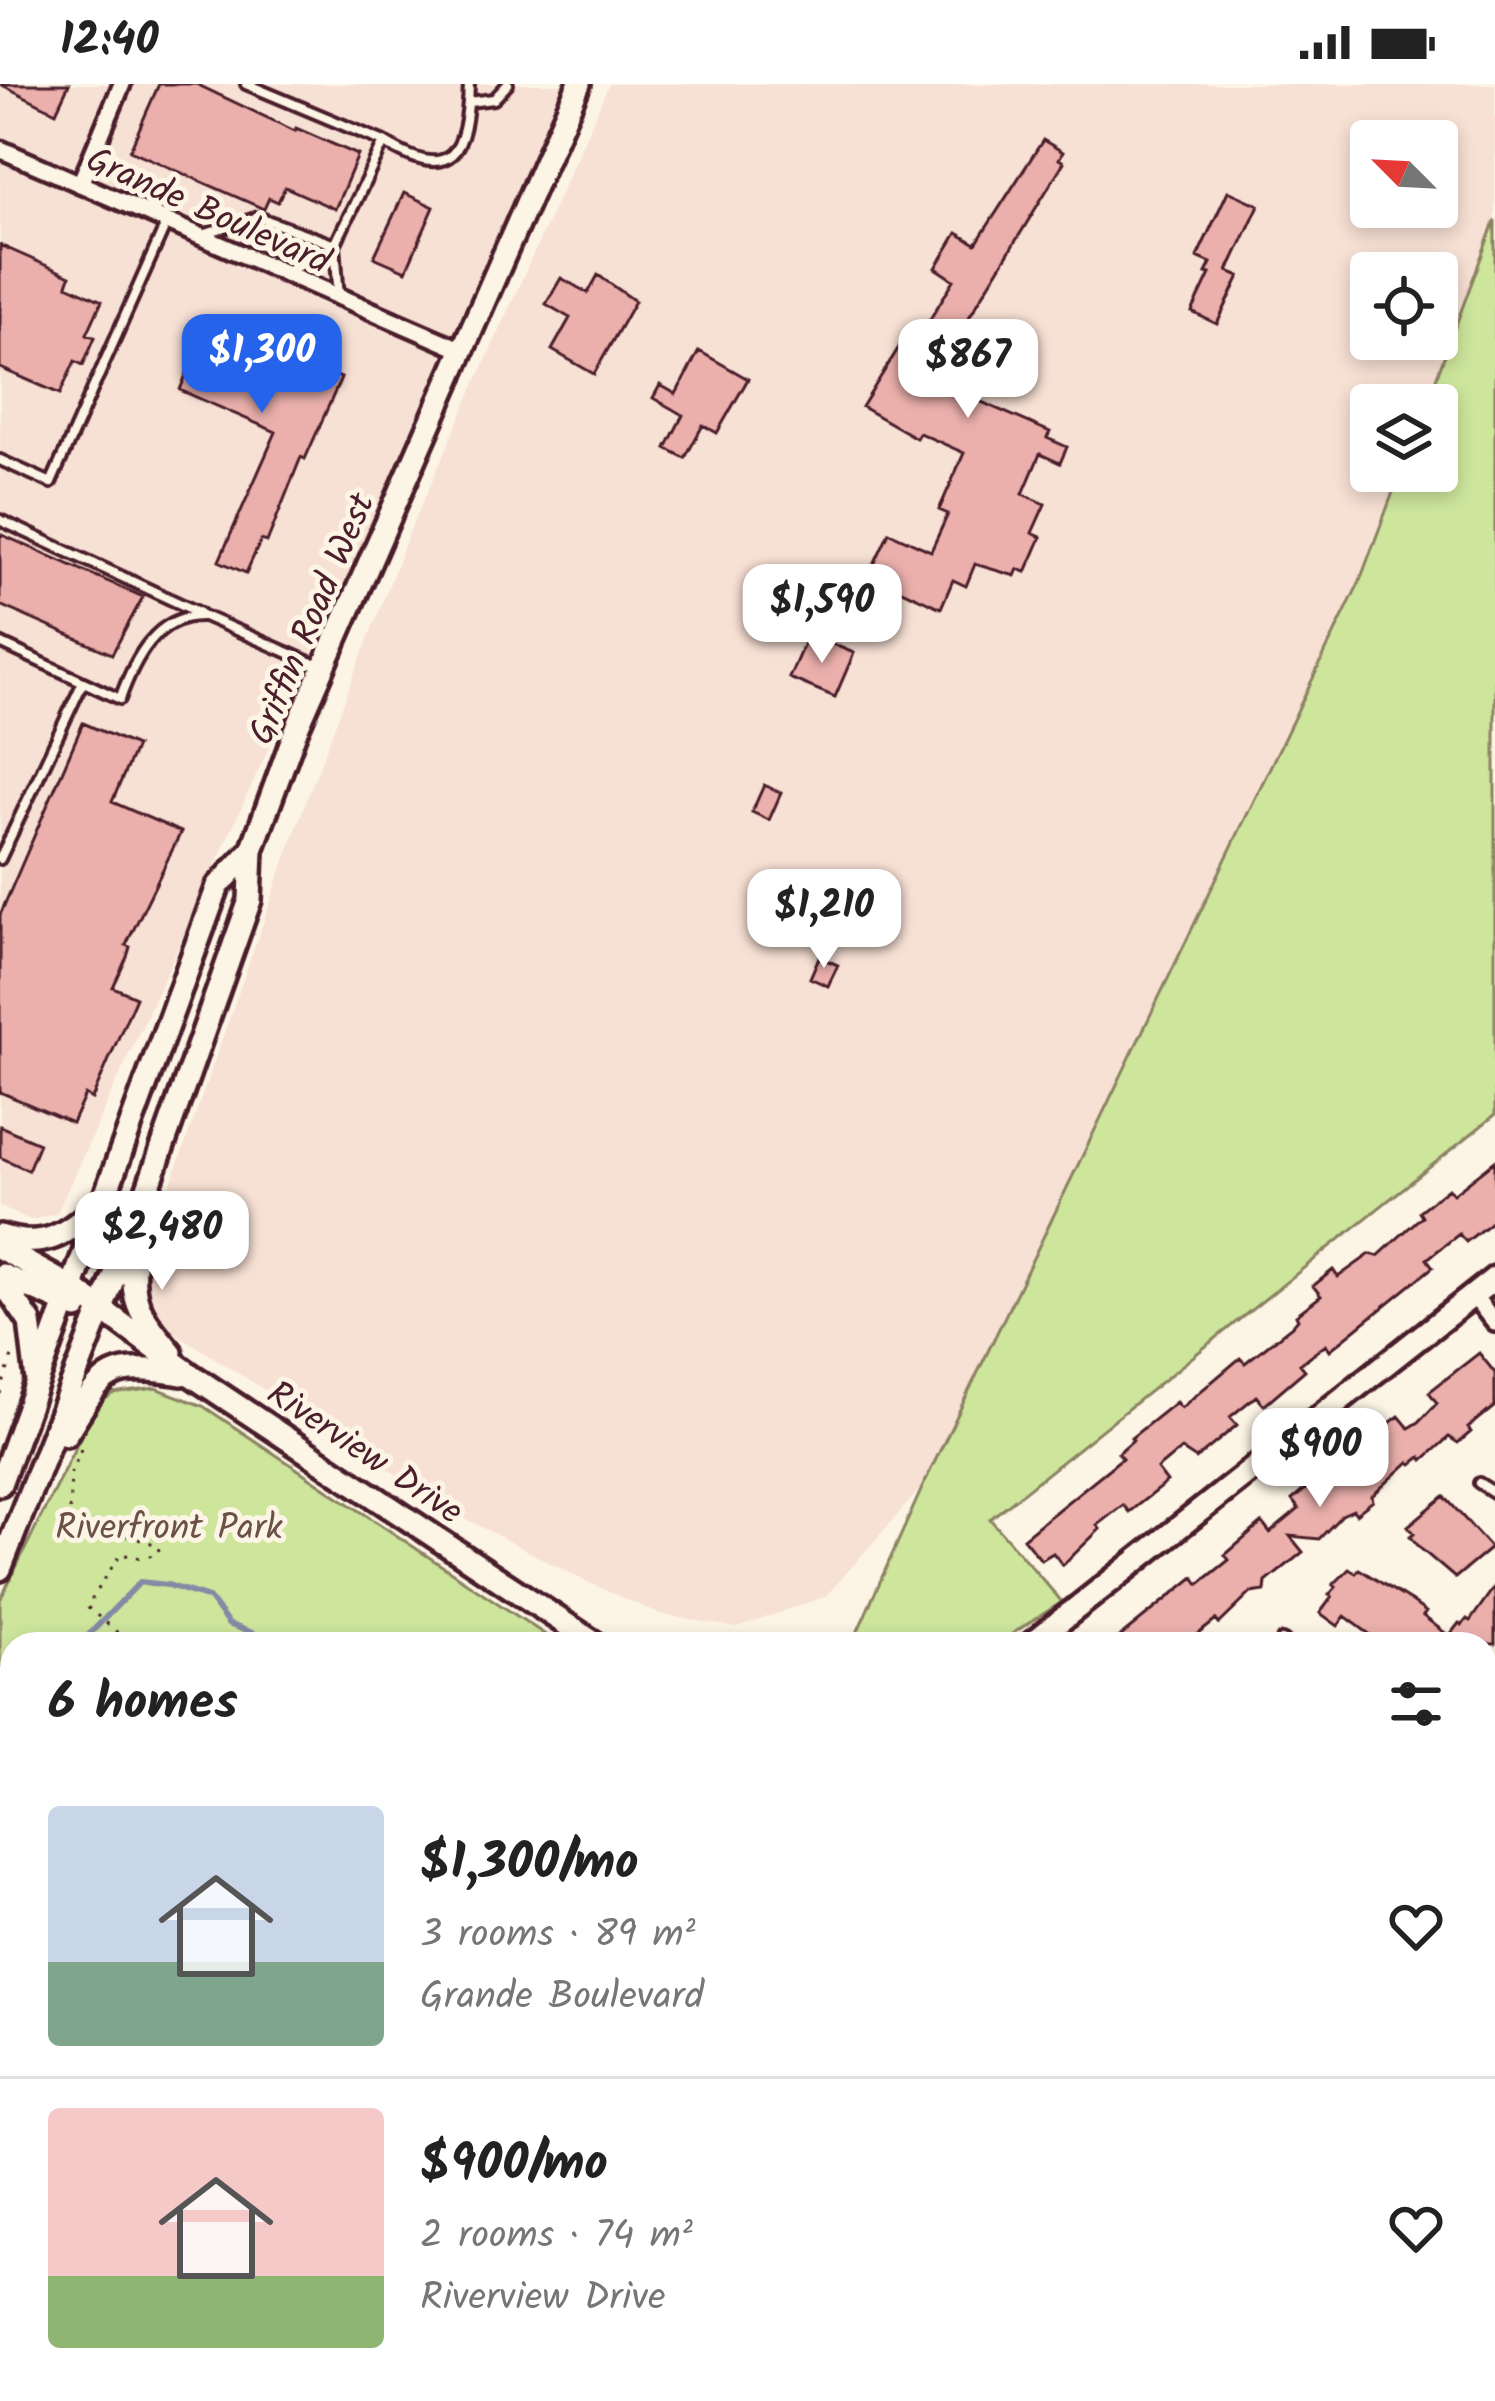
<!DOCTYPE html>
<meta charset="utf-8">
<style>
body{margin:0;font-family:Kalam,sans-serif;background:#f6f6f6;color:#222;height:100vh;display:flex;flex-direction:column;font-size:45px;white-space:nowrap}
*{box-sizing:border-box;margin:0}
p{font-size:39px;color:#767676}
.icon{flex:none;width:66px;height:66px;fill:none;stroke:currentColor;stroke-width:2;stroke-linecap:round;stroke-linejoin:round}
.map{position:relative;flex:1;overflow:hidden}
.details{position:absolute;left:0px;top:1548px;width:1497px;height:771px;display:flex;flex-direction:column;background:#fff;border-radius:36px 36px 0 0;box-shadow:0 6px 18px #0003}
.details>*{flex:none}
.needle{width:78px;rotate:294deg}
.controls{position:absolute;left:1350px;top:36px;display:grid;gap:24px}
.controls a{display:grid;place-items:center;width:108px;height:108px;border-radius:12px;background:#fff;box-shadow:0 6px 18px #0003;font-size:60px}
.price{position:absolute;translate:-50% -102px;padding:0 27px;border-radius:24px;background:#fff;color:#222;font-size:39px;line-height:78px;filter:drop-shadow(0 3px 6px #0008)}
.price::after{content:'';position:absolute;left:50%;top:72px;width:36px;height:27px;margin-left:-18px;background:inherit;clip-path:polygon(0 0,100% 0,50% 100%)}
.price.current{background:#2563eb;color:#fff}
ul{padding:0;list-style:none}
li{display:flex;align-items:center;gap:36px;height:300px;padding:0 48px}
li+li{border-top:3px solid #e0e0e0}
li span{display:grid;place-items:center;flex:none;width:336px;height:240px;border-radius:12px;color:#555}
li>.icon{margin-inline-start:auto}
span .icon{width:144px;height:144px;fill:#fffc;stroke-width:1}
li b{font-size:51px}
h2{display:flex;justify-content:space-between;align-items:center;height:144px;padding:0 48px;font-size:51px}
.status{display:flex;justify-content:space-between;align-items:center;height:84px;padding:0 60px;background:#fff;direction:ltr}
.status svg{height:33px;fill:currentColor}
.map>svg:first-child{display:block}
</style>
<div class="status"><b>12:40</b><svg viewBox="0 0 49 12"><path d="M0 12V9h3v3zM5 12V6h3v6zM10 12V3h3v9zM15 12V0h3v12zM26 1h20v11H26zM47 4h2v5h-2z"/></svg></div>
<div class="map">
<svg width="1495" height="2317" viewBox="0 0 1495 2317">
<rect width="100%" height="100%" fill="#fcf5e5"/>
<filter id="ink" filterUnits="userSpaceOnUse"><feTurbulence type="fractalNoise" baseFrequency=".00833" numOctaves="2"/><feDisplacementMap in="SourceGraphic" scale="24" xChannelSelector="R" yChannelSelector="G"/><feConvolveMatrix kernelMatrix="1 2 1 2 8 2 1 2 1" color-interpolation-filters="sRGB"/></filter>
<g filter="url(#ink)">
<path fill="#f7e0d4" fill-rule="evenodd" d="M0,0H579L462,266L451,263L57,1129L31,1136L0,1123Z
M609,0H1495V136L1426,321H1371V387H1401L1359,499L923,1402L826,1512L737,1544L659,1530L583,1496L466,1435L174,1248L156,1231L146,1210V1171L307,714L409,449ZM1371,57H1437V123H1371ZM1371,189H1437V255H1371Z"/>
<path fill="#cde69c" stroke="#8c8264" stroke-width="3" d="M1495,136V1031L990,1435L1062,1518L996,1560H852L923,1402L1359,499L1401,387H1437V321H1426Z
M156,1304L203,1322L559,1560H12V1711L0,1713V1516L95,1323L112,1310Z
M1485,1725L1495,1727V1878L1485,1877Z
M12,1955V2307H314L298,2317H0V1957Z"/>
<path fill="#acd1f5" stroke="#858aa4" stroke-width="3" d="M1485,1894L1495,1895V2094H1485Z
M339,2307H780L764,2317H322Z"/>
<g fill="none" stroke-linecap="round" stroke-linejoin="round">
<path stroke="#858aa4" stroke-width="6" d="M80,1560L140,1498L168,1501L209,1514L228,1540L282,1560
M0,1686L12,1684"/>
</g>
<path fill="#ebb0ac" stroke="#4a1f2b" stroke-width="3" d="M0,0H69L56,28Z
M159,0H196L295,47L296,44L358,71L335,125L285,103L278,118L269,114L264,125L130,66Z
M1043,56L1063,68L1059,75L1064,78L946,271L951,274L936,298L1050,348L1047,354L1067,363L1060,379L1040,370L1023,410L1045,420L1032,449L1041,453L1026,488L1018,485L1015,492L975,480L966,502L953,496L941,524L869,491L889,448L931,467L948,430L939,426L964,369L919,349L916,354L862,323L901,260L911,266L954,196L936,184L957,149L976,160Z
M1228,107L1259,121L1228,187L1240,192L1217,240L1192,228L1210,190L1206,189L1211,179L1197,173Z
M404,109L434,123L406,187L374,173Z
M0,161L70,192L67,201L102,217L87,250L95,253L83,281L75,277L60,310L0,284Z
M598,191L635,217L594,290L552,266L570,234L546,220L561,194L588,209Z
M224,234L319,276L316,283L341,294L305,375L301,373L267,458L261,456L246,489L219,477L276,348L180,306L207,239L219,244Z
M699,267L748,295L717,349L703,341L685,374L666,364L683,331L653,314L660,301L676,310Z
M0,450L143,513L112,570L0,521Z
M808,550L854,569L835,613L789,594Z
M83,639L136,662L112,718L181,748L126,861L130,863L127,873L113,903L136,913L92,1015L85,1011L72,1039L0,1008V831Z
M764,701L781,709L769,736L752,728Z
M819,873L838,881L828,902L810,894Z
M0,1042L39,1059L28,1086L0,1073Z
M1495,1077V1135L1466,1158L1459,1150L1427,1175L1433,1183L1330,1266L1326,1260L1300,1280L1305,1286L1264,1321L1256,1312L1230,1333L1237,1341L1196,1375L1181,1365L1157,1385L1167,1398L1129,1428L1123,1421L1097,1441L1100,1445L1063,1481L1053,1469L1041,1476L1023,1454L1122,1374L1118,1369L1133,1356L1131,1354L1176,1318L1181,1324L1240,1274L1245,1279L1292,1242L1298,1235L1296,1231L1321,1212L1313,1202L1333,1186L1338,1193L1370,1170L1378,1172L1422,1132L1419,1127L1448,1104L1453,1110Z
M1479,1269L1495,1289V1322L1468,1344L1471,1348L1458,1359L1449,1353L1423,1376L1421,1373L1412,1380L1409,1378L1372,1412L1373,1417L1356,1430L1353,1426L1342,1431L1319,1455L1290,1452L1303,1468L1266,1498L1265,1507L1251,1509L1219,1540L1216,1536L1186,1560H1111L1194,1493L1199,1500L1229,1476L1225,1471L1262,1439L1270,1449L1299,1425L1292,1416L1331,1384L1337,1391L1365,1368L1360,1361L1399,1332L1409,1344L1419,1338L1437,1319L1429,1308Z
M1444,1412L1491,1464L1455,1494L1421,1465L1410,1452L1414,1449L1408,1442Z
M1349,1485L1356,1489L1359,1485L1412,1518L1426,1528L1423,1532L1449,1552L1459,1539L1462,1541L1467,1535L1470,1537L1495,1502V1560H1383L1345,1532L1338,1542L1320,1529L1332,1513L1329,1511L1336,1503L1333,1501Z"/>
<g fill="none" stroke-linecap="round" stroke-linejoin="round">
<g stroke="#4a1f2b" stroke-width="16">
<path id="lane" d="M246,0L384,58L335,161L316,175L284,187
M469,18L494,15L508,0
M384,58C453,101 467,68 469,0
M206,150L258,133L335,161L339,214
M0,376L51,399L166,140
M0,436L200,529
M0,559L120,615C134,576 156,530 204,532L321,583
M0,775L83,598
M1479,1399L1495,1409
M1282,1556L1289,1560
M1485,1629L1495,1624"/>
</g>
<g stroke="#4a1f2b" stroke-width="24">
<path id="street" d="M0,65L462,266
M80,100L122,0
M1473,1211L1495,1239
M0,1841L12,1840"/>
</g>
<g stroke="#4a1f2b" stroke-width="30">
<path id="secondary" d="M0,1152C51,1168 69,1146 106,1115
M136,1162C129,1216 137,1228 171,1268
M0,1164L73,1204L191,1291L596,1560
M2,1191L77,1224
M0,1194L30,1238L37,1297
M66,1350C105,1287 105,1279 182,1290
M0,1400L218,802L252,766
M0,1485L141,1124L250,816L252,766L294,651L579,0
M1031,1560L1495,1194"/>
</g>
<path stroke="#4a1f2b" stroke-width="3" stroke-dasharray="3 9" stroke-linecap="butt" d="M0,1310L12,1272
M81,1365L71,1388L69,1435L158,1461L159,1468C146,1475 134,1475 121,1469L87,1523L131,1560
M173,1560L182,1557L206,1560
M0,1704L12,1698
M1485,1787L1495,1789
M0,2121L12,2117
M186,2317L208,2307"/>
<use href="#lane" stroke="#fcf5e5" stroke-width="8"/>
<use href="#street" stroke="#fcf5e5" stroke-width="15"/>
<use href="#secondary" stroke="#fcf5e5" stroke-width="21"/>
</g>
</g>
<g text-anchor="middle" stroke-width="10" stroke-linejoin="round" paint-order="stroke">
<g font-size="36" fill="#4a1f2b" stroke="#fcf5e5">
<text transform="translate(209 125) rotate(24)" y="13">Grande Boulevard</text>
<text transform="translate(310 534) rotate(-67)" y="13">Griffin Road West</text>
<text transform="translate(366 1367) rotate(34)" y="13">Riverview Drive</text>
</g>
<g font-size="36" fill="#6b5147" stroke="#fcf5e5">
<text x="169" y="1455">Riverfront Park</text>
</g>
</g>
</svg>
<div class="controls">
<a><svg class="needle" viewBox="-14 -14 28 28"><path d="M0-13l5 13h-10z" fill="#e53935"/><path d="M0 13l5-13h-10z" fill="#767676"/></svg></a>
<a><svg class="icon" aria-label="locate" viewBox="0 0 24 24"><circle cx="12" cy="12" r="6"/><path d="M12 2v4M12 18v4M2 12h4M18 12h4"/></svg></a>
<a><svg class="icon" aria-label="layers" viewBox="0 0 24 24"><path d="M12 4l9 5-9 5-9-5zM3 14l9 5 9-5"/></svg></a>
</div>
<b class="price current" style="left:262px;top:332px">$1,300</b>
<b class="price" style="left:968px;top:337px">$867</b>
<b class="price" style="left:822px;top:582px">$1,590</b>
<b class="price" style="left:824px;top:887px">$1,210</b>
<b class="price" style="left:162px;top:1209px">$2,480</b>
<b class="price" style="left:1320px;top:1426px">$900</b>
<section class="details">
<h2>6 homes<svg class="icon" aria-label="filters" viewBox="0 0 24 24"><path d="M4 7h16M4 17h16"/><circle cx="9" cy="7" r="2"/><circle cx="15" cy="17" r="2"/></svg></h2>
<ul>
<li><span style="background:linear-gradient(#c9d6e8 65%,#7fa58c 0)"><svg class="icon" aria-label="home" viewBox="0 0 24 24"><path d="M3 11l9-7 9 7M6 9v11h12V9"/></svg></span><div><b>$1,300/mo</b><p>3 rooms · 89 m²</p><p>Grande Boulevard</p></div><svg class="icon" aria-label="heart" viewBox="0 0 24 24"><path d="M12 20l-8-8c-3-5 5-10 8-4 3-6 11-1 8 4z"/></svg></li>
<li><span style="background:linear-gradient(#f6c9c9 70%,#8fb573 0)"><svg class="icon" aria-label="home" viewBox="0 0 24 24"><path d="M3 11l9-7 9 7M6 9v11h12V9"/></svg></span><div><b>$900/mo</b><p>2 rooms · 74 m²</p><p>Riverview Drive</p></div><svg class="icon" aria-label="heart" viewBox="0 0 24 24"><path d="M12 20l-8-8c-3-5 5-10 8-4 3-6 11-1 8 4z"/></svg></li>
</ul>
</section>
</div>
